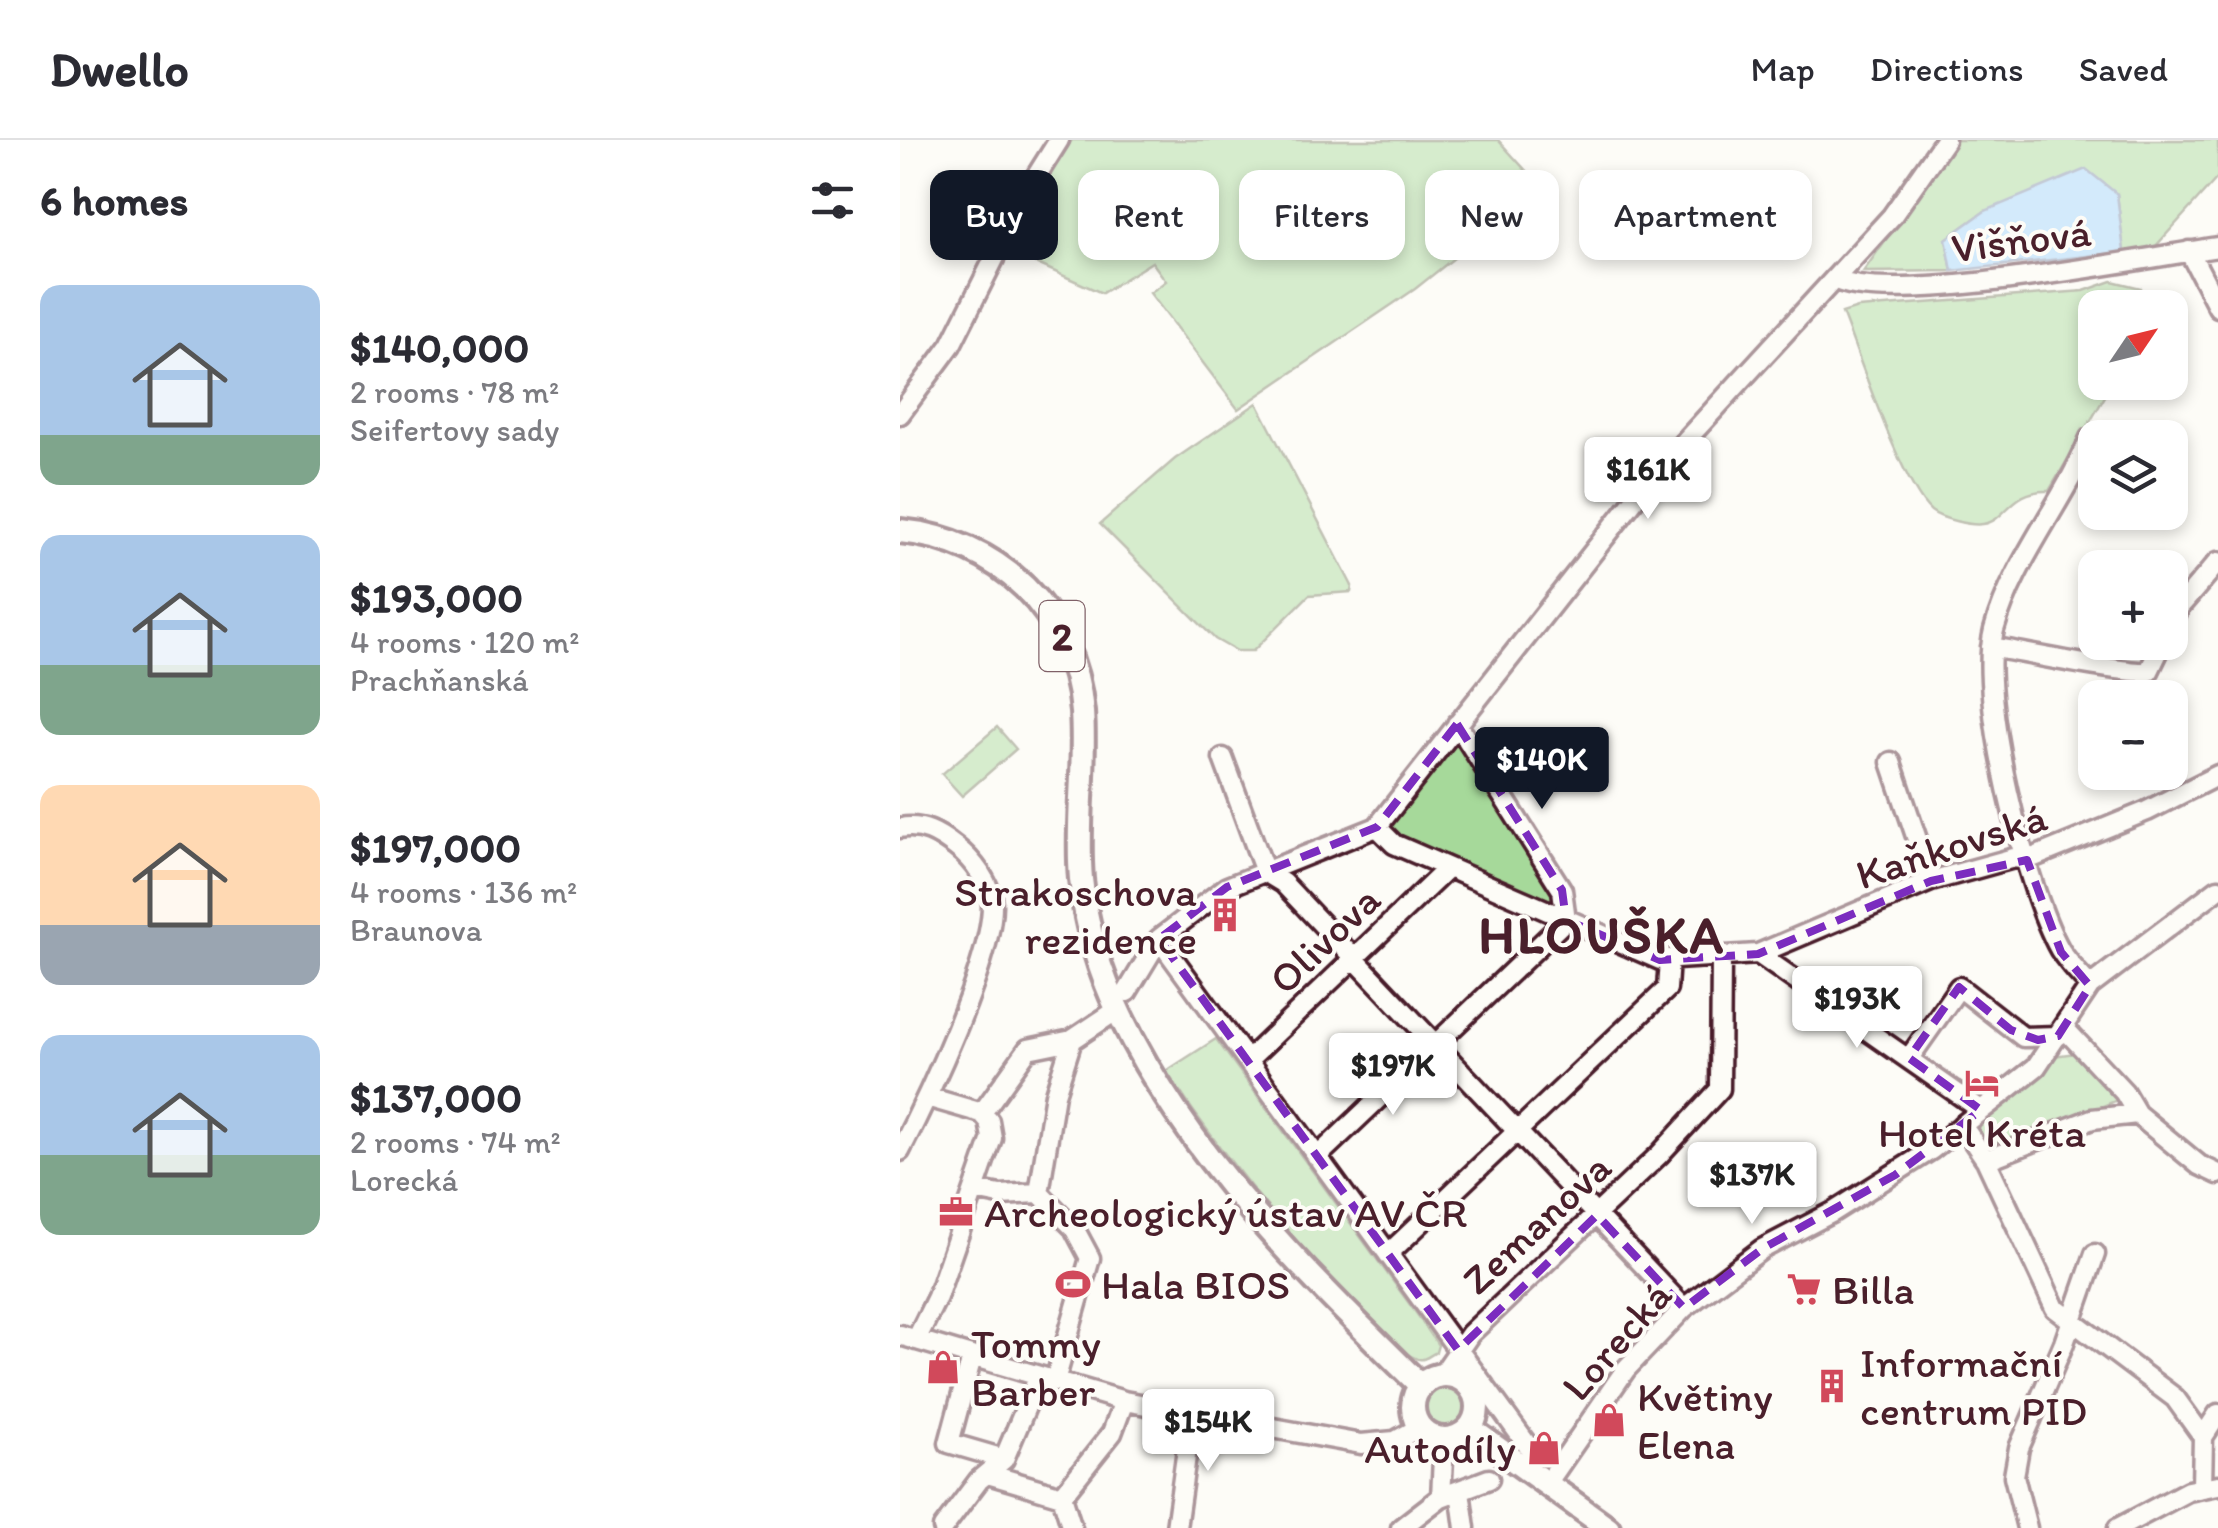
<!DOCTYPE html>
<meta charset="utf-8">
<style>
body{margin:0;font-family:Itim,sans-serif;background:#f7f7f7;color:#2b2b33;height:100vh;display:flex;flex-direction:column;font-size:38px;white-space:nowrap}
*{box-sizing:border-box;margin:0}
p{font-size:32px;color:#7c7c81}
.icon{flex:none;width:55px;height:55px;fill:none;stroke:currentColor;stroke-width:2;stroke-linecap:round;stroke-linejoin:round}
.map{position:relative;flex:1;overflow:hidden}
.details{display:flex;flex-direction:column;background:#fff;width:900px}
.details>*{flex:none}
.top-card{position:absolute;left:30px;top:30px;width:950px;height:90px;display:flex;gap:20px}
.needle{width:65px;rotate:55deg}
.controls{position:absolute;left:1178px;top:150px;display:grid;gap:20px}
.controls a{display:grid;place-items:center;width:110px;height:110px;border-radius:20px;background:#fff;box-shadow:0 5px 15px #0003;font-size:50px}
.price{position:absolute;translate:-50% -85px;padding:0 22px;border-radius:10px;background:#fff;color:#222;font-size:32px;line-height:65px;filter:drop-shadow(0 2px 5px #0008)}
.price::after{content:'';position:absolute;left:50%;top:60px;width:30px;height:22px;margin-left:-15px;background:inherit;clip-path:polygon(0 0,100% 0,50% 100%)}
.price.on{background:#111827;color:#fff}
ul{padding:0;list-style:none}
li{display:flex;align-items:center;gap:30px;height:250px;padding:0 40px}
li span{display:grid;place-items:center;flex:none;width:280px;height:200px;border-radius:20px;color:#555}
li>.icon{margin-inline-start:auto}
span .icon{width:120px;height:120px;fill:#fffc;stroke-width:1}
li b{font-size:42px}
h2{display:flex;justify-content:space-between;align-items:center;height:120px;padding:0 40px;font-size:42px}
.pill{padding:0 35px;border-radius:20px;background:#fff;box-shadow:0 5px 15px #0003;font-size:35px;line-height:90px}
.pill.on{background:#111827;color:#fff}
header{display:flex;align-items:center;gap:60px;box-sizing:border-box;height:140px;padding:0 50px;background:#fff;border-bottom:2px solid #e1e1e2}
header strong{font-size:48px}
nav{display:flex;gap:55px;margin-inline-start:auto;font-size:35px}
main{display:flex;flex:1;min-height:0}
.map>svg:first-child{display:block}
</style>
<header>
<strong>Dwello</strong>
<nav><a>Map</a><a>Directions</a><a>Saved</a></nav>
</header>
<main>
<section class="details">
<h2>6 homes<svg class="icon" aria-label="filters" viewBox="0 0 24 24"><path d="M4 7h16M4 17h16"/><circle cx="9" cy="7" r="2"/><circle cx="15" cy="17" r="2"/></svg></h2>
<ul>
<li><span style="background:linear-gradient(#a9c7e8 75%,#7fa58c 0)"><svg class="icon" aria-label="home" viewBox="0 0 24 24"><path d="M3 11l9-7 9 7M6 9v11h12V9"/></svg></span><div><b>$140,000</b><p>2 rooms · 78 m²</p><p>Seifertovy sady</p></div></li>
<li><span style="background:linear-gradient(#a9c7e8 65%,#7fa58c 0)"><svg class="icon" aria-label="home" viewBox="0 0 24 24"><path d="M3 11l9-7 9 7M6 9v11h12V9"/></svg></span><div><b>$193,000</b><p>4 rooms · 120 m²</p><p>Prachňanská</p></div></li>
<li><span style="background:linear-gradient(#ffd9b3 70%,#9aa5b1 0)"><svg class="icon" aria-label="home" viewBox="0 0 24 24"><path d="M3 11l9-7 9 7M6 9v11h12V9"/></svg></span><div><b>$197,000</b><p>4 rooms · 136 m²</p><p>Braunova</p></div></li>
<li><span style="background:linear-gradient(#a9c7e8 60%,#7fa58c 0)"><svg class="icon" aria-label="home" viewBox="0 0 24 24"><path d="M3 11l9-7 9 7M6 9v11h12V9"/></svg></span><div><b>$137,000</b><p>2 rooms · 74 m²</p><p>Lorecká</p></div></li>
</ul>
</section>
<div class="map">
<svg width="1318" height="1388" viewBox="0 0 1318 1388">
<rect width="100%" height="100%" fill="#fdfcf7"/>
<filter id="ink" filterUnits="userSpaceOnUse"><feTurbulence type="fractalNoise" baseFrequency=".01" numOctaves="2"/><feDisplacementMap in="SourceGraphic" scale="20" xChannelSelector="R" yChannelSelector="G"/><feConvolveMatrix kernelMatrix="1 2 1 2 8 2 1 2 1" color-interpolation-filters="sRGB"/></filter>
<g filter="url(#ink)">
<path fill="#a6d99a" stroke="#787c62" stroke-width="2.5" d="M172,0H598L642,48L515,149L338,269L250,153L266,141L252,122L202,153L113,113L128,68Z
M1056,0H1318V37L1254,108L1224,112L1217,54L1085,71L1046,99L1052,131L963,132Z
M1212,141L1241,148L1242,167L1195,168V242L1213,243L1149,351C1110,349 1107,381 1083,384C1071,386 1041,379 1031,371C1002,346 959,215 942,173L958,168L1184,151Z
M357,263L452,446L451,452L409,455L353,511H336L315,499L200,384L275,319Z
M97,587L116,609L62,656L42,634Z
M557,597L657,751V768L493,696L489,682Z
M316,899L519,1177L538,1205L536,1212C529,1216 523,1222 515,1218C497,1211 476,1185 463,1172C389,1097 324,1019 266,931Z
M1176,913L1220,959L1089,1013L1079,990L1081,982L1153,916Z
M525 1267a20 20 0 1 1 40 0a20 20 0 1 1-40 0Z"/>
<path fill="#9fd4fe" stroke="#7d8caa" stroke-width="2.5" d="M1186,29L1217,54L1224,112L1052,131L1046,99L1085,71Z"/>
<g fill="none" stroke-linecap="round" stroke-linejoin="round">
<g stroke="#4a1f2b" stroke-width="25">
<path id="minor" d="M1289,111L1318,167
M934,139C989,168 1245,118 1318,107
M0,274L51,205L132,43L159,0
M1270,487L1280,466L1318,422
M1091,507C1116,511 1236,536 1249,531L1263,502
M557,584L662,750L666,780
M323,618L365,732L383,743L784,1168
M991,622L1031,741
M477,687L494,704L760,820L858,814L1031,741L1114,718L1127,720L1247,671L1318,635
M477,687L753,336L992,76L1045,0
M0,688C23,684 38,693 56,707C72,719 92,745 92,765C92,822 28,957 0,1011
M259,799L631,1310
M858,814L1081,970
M1190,846C1179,834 1168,823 1160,810C1126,750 1077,556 1094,490C1113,421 1163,364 1190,298
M227,852L259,799L327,747L477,687
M1163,887L1224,952L1237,974
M1009,918L1059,847L1123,897L1158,896
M348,920L548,728
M27,957L82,973
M1062,985L1086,1020L1155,1168L1275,1258L1303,1297
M417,1017L666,780
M1086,1020L1192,979L1237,974L1299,1025L1318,1034
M75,1050L100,1055L139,1053
M488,1114L767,849L769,819
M0,1195L224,1261L461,1304L495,1301L520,1287
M16,1200L37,1157L92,998L89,981L82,973L128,909L172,900L217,870
M72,1217L49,1303L104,1319
M541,1236L570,1194L759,1015L820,949L821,819
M155,1241L190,1118L174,1088L139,1053L155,954L172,900
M88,1334L162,1356
M646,1345L726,1229L784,1168L862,1109L933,1072L1031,1010L1136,927L1190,846L1318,749
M1302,1347L1303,1297L1318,1274
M560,1351L565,1388
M162,1356L212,1293L224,1261
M162,1356L172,1388
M541,1357L544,1299
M43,1388L79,1340L104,1319L139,1236
M276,1388L292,1273
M501,1388L541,1357L589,1339
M1127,1388L1114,1336L1119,1308L1164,1203L1195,1114
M1218,1388L1288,1351L1318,1345"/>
</g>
<g stroke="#4a1f2b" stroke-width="30">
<path id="major" d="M0,391C98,400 174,472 182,572C186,628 176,683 181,739C186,786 200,834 221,877C291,1022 408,1135 521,1246
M513 1267a32 32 0 1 1 64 0a32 32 0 1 1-64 0Z
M569,1288L708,1388"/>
</g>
<use href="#minor" stroke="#fdfcf7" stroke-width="18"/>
<use href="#major" stroke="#fdfcf7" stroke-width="22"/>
</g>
</g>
<path d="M0 0H1318V1388H0ZM557,584L662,750L666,780L760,820L858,814L1031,741L1127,720L1161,812L1190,846L1158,896L1138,900L1111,890L1059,847L1009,918L1081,970L995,1035L862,1109L784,1168L697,1075L558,1210L259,799L327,747L477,687Z" fill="#fdfcf7" fill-opacity=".55" fill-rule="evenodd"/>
<path fill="none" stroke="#7b2cbf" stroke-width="8" stroke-dasharray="20 12" stroke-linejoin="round" d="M557,584L662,750L666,780L760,820L858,814L1031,741L1127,720L1161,812L1190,846L1158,896L1138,900L1111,890L1059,847L1009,918L1081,970L995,1035L862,1109L784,1168L697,1075L558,1210L259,799L327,747L477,687Z"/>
<defs>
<g id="building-bare" transform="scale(2.7)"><path d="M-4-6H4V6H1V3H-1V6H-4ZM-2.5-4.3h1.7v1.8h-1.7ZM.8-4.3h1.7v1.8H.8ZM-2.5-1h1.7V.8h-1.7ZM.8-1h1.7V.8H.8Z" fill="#d1495b" stroke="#fdfcf7" stroke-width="2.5" paint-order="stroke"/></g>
<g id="hotel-bare" transform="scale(2.7)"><path d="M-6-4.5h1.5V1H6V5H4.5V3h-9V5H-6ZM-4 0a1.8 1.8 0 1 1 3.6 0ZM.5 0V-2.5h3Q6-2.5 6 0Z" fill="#d1495b" stroke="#fdfcf7" stroke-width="2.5" paint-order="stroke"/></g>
<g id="office-bare" transform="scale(2.7)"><path d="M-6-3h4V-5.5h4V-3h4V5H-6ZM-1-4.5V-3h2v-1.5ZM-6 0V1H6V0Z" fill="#d1495b" stroke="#fdfcf7" stroke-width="2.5" paint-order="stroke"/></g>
<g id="stadium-bare" transform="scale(2.7)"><path d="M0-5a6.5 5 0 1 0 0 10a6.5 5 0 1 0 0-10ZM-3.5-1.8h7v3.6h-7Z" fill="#d1495b" stroke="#fdfcf7" stroke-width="2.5" paint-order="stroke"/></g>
<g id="supermarket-bare" transform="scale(2.7)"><path d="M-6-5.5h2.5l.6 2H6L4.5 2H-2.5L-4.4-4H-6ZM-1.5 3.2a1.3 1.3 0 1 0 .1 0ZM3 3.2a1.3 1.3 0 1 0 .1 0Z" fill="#d1495b" stroke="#fdfcf7" stroke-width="2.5" paint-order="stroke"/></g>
<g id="shop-bare" transform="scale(2.7)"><path d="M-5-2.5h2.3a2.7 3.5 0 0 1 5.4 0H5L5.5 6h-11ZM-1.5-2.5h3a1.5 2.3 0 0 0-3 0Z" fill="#d1495b" stroke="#fdfcf7" stroke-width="2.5" paint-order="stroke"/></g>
</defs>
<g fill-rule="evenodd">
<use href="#building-bare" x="325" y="775"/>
<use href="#hotel-bare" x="1082" y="943"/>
<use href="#office-bare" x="56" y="1072"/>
<use href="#stadium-bare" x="173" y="1144"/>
<use href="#supermarket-bare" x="904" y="1149"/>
<use href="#shop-bare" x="43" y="1227"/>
<use href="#building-bare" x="932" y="1246"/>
<use href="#shop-bare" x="709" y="1280"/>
<use href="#shop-bare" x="644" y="1308"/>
</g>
<g text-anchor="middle" stroke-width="8" stroke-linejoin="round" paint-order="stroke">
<rect fill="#fdfcf7" stroke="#806168" stroke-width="2.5" x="139.5" y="461" width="45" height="70" rx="8"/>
<g font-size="40" font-weight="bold" fill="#4a1f2b">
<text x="162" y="510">2</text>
</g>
<g font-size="42" fill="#4a1f2b" stroke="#fdfcf7">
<text transform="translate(1121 99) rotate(-7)" y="15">Višňová</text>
<text transform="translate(1051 705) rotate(-18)" y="15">Kaňkovská</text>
<text transform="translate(424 799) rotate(-44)" y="15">Olivova</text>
<text transform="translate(636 1083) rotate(-43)" y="15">Zemanova</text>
<text transform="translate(716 1200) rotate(-49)" y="15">Lorecká</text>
</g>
<g font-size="42" fill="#4a1f2b" stroke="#fdfcf7" text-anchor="start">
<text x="297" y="766" text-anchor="end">Strakoschova<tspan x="297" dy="48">rezidence</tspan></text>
<text x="1082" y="1007" text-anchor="middle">Hotel Kréta</text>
<text x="84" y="1087">Archeologický ústav AV ČR</text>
<text x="201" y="1159">Hala BIOS</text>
<text x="932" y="1164">Billa</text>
<text x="71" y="1218">Tommy<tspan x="71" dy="48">Barber</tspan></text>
<text x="960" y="1237">Informační<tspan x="960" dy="48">centrum PID</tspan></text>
<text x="737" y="1271">Květiny<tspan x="737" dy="48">Elena</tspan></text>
<text x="616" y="1323" text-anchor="end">Autodíly</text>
</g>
<g font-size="52" font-weight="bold" letter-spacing="2.5" fill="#4a1f2b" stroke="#fdfcf7">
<text x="702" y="813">HLOUŠKA</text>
</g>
</g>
</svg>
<div class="controls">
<a><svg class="needle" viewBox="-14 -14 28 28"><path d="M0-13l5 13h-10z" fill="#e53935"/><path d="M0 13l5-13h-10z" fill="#7c7c81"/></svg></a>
<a><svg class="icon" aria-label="layers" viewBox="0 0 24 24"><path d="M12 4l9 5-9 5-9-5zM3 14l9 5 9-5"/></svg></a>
<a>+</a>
<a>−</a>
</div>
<b class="price" style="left:748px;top:382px">$161K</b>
<b class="price on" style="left:642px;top:672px">$140K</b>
<b class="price" style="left:957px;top:911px">$193K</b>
<b class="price" style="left:493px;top:978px">$197K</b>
<b class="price" style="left:852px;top:1087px">$137K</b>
<b class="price" style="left:308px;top:1334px">$154K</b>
<div class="top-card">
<a class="pill on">Buy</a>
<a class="pill">Rent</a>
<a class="pill">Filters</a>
<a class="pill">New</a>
<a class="pill">Apartment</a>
</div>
</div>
</main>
